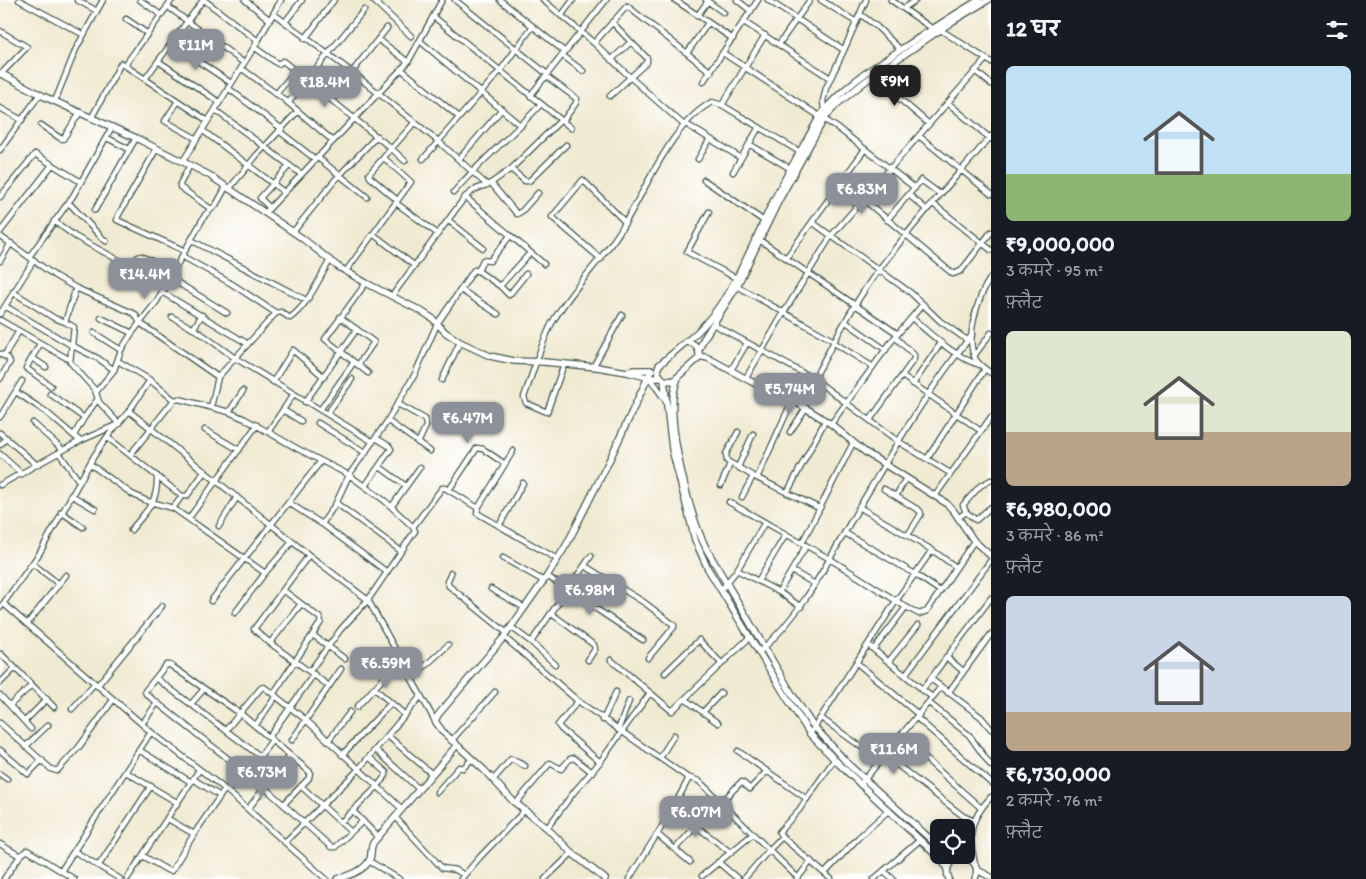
<!DOCTYPE html>
<html lang="hi">
<meta charset="utf-8">
<style>
body{margin:0;font-family:Itim,"Playpen Sans Deva",sans-serif;background:#242831;color:#f1f3f6;height:100vh;display:flex;flex-direction:column;font-size:19px;white-space:nowrap}
*{box-sizing:border-box;margin:0}
p{font-size:16px;color:#9ea1a6}
.icon{flex:none;width:28px;height:28px;fill:none;stroke:currentColor;stroke-width:2;stroke-linecap:round;stroke-linejoin:round}
.map{position:relative;flex:1;overflow:hidden}
.details{display:flex;flex-direction:column;background:#171b24;width:375px}
.details>*{flex:none}
.fabs{position:absolute;left:930px;top:819px;display:grid;gap:10px}
.fabs a{display:grid;place-items:center;width:45px;height:45px;border-radius:8px;background:#171b24;box-shadow:0 2px 8px #0003;font-size:25px}
.price{position:absolute;translate:-50% -42px;padding:0 11px;border-radius:10px;background:#8c9099;color:#fff;font-size:16px;line-height:32px;filter:drop-shadow(0 1px 2px #0008)}
.price::after{content:'';position:absolute;left:50%;top:30px;width:15px;height:11px;margin-left:-8px;background:inherit;clip-path:polygon(0 0,100% 0,50% 100%)}
.price.selected{background:#222;color:#fff}
ul{padding:0;list-style:none}
li{display:grid;align-content:center;gap:10px;height:265px;padding:0 15px}
li span{display:grid;place-items:center;height:155px;border-radius:8px;color:#555}
li>.icon{margin-inline-start:auto}
span .icon{width:90px;height:90px;fill:#fffc;stroke-width:1}
li b{font-size:21px}
h2{display:flex;justify-content:space-between;align-items:center;height:60px;padding:0 15px;font-size:21px}
main{display:flex;flex:1;min-height:0}
.map>svg:first-child{display:block}
</style>
<main>
<div class="map">
<svg width="991" height="879" viewBox="0 0 991 879">
<rect width="100%" height="100%" fill="#fff"/>
<filter id="ink" filterUnits="userSpaceOnUse"><feTurbulence type="fractalNoise" baseFrequency=".02" numOctaves="2"/><feDisplacementMap in="SourceGraphic" scale="10" xChannelSelector="R" yChannelSelector="G"/><feConvolveMatrix kernelMatrix="1 2 1 2 8 2 1 2 1" color-interpolation-filters="sRGB"/></filter>
<filter id="wash" filterUnits="userSpaceOnUse"><feTurbulence type="fractalNoise" baseFrequency=".0096" numOctaves="4" result="noise"/><feDisplacementMap in="SourceGraphic" scale="20" xChannelSelector="R" yChannelSelector="G"/><feGaussianBlur stdDeviation="1.12" result="paint"/><feColorMatrix in="noise" values="0 0 0 0 0 0 0 0 0 0 0 0 0 0 0 0 0 1.4 0 .05"/><feComposite in="paint" operator="in"/></filter>
<g filter="url(#wash)">
<rect width="100%" height="100%" fill="#f1ead2"/>
</g>
<g filter="url(#ink)">
<g fill="none" stroke-linecap="round" stroke-linejoin="round">
<g stroke="#3e574c" stroke-width="7">
<path id="street" d="M19,0L84,35
M77,0L97,11
M140,0L161,15
M204,0L258,41
M245,0L270,20
M373,0L411,36
M455,0L547,74
M500,0L565,52
M543,0L594,43L630,77L684,125
M675,0L733,39
M706,0L724,13
M737,0L751,11
M768,0L844,50
M821,0L856,22
M891,0L933,29
M167,6L244,63
M904,8L916,0
M274,14L352,72L438,141L487,185
M860,14L876,26L901,50
M561,16L573,0
M697,16L708,1
M434,17L571,128
M126,19L148,34
M285,22L302,0
M744,22L830,78
M939,29L991,62
M0,31L27,47L0,75
M305,39L334,0
M378,39L408,62
M420,41L521,126
M171,43L231,83
M594,43L627,6L711,72
M779,44L810,0
M254,47L278,64L283,61L392,149L405,161
M687,53L708,23
M723,53L839,129L915,188
M562,55L583,71
M611,60L631,42L612,22
M158,61L219,102
M125,65L172,0
M241,68L285,100L333,141
M401,69L459,117
M975,71L991,84
M352,72L387,28
M546,76L577,99L576,103L563,121
M873,76L929,124
M145,79L203,0
M703,82L758,0
M228,88L282,129
M276,94L295,71
M530,96L606,0
M610,96L647,62V58L631,42
M55,101L76,49L103,0
M178,101L165,121L197,139
M288,103L364,10
M948,103L991,139
M722,105L765,35
M0,108L22,120
M215,110L301,174
M824,110L823,101L826,88L844,50L866,0
M92,117L121,63L208,121
M686,124L741,158
M41,125L60,138L63,139L80,112
M202,130L284,192
M279,131L315,159
M919,136L991,194
M107,138L129,149
M749,144L791,169
M157,148L118,216L117,220L185,251
M0,150L40,94
M317,157L367,197
M423,159L500,71L533,26
M459,159L502,109
M698,159L710,139
M183,161L258,41L281,0
M190,165L180,184V187L211,209
M511,169L525,181H529L566,145
M733,172L759,127
M704,180L764,221
M491,183L517,214L522,211L538,193
M229,189L256,156L298,111
M454,192C481,160 513,135 541,104
M909,195L927,210
M0,197L35,154L81,182
M465,197L544,264
M863,199L953,274L961,271L991,232
M397,200L370,177L369,174L415,122
M69,203L101,237L106,241
M396,203L438,234
M932,203L991,250
M270,208L260,198L289,166
M95,210L136,138
M709,212L687,252L736,278
M265,213L408,62L442,0
M448,220L483,248
M887,220L921,180L940,194
M54,221L76,237L124,263L129,265L138,257L141,256L164,267L172,275
M812,222L911,293L940,321L967,340
M0,232L52,165
M293,232L335,180L377,136
M373,234L415,266
M0,236L55,276L76,288L65,322L74,327L70,362L95,390L99,402L119,424
M191,240L306,300
M761,241L898,334
M182,256L232,284L276,313L218,377
M29,257L73,196L112,127
M786,258L865,149
M601,259L552,217L583,180L625,222
M0,261L11,243
M346,271L411,182L384,158
M478,271L500,286L509,295L526,274
M991,277C978,296 964,339 976,360C980,366 985,369 991,373
M170,278L227,313
M366,283L325,339L368,373
M500,286L530,253
M737,286L834,341
M76,288L135,314L140,323L218,377L211,407
M461,290L498,314
M13,292L54,318L65,322
M162,292L248,344
M392,296L465,197L474,190L491,183L511,169L561,120
M5,306L71,345L99,359L114,370
M276,313L281,312L290,318C308,305 319,279 330,260
M0,314L34,260
M172,317L199,332L235,358L373,442
M340,317L374,342L358,365
M101,318L132,333
M912,318C932,335 954,357 980,365
M0,320L70,360
M846,322L886,350
M713,324L814,379L899,442L950,473
M193,329L202,315
M94,333L121,350
M833,342L873,367
M40,344L26,368L51,386
M0,354L8,358L10,362L0,379
M4,356L19,331
M974,356L991,333
M32,358L46,367
M118,361L150,380L174,400
M564,364L547,412L526,403L524,397C533,373 540,346 552,323C569,293 594,268 614,240C643,200 667,126 712,102L722,105L800,152
M593,367L622,315
M731,370L747,343
M902,376L981,431
M746,378L783,314L831,236L986,59
M442,380L460,342
M273,382L293,350L324,377
M913,384L941,343
M16,392L46,412L80,441
M96,392L114,370L121,350L132,333L157,301L205,215L216,205L226,187
M50,394L84,418
M305,402L357,329
M398,404L425,419L426,426L418,443
M800,405C823,363 844,319 872,279C908,229 951,183 991,136
M283,410L301,421
M320,410L354,362
M129,411L309,555L368,600L341,629L310,671
M229,412L243,391
M327,414L352,379
M0,417L22,381
M870,420L914,359V355L895,337
M388,421L430,451
M33,423L63,450
M318,423L366,453
M831,424L891,342L923,304
M205,430L239,450
M268,432L293,395
M738,432L726,454L727,461L753,476L819,508
M790,432L806,408
M0,433L37,465
M74,435L84,418L97,400
M107,437L182,496H187L205,471
M0,445L7,438
M59,453L79,481
M0,454L22,474
M130,455L174,400L179,399L229,412L245,419L298,449L349,475L385,501L413,527L415,531L368,600L435,721
M927,459L985,369
M90,464L132,494L147,501L173,508L265,573
M380,467L406,486
M738,467L753,434
M757,478L792,401
M0,485L80,441L116,425
M721,485L730,464
M365,486L391,449L389,446L376,438
M884,489L920,511L921,514L908,535
M449,490L477,448L483,449L505,464
M787,493L825,421
M71,495L95,509
M896,496L906,478
M935,496L991,417
M742,497L753,476
M729,502L830,559L906,607L919,614L927,611L974,541
M289,503L322,524
M336,503L401,551
M392,506L420,467
M859,507L932,550L956,567
M173,508L182,496
M478,508L477,513L557,559
M61,512L83,527
M966,512L976,520L991,507
M189,518L257,425
M958,518L966,512L963,505L980,486L991,480
M219,526L237,497
M499,526L523,483
M413,527L442,488H445L478,508L513,451
M131,530C147,510 158,503 157,476
M845,533L915,574L940,591
M802,543L853,443
M309,555L254,629L270,643L329,686
M503,558L544,581
M33,564L59,584
M585,566L645,603L674,625V627L648,658
M737,570L779,592L801,607
M792,571L815,584
M387,572L322,524L336,503L349,475L386,423L415,374L437,324L474,270L478,271L483,260L490,261L510,236
M451,573L447,582L449,586L507,633
M547,576L643,640
M758,581L786,534
M491,589L525,608
M721,590L737,570L765,522
M779,592L806,546
M211,601L321,461
M4,604L151,732L225,789L326,879
M0,608L39,554L94,456L107,437L129,411L150,380
M235,613L265,573L292,542
M552,614L594,645L595,649L588,660
M27,624L66,575
M511,627L531,642L555,664
M313,635L345,659
M504,637L578,701L687,777L699,781L798,878
M531,642L591,556
M270,643L301,604
M868,645L933,698
M874,649L906,607
M759,652C800,617 824,569 850,523C888,459 925,392 972,335
M1,654L54,707
M946,657L963,671
M611,660L672,711L750,637
M889,661L918,625
M857,663L919,715
M665,673L699,640L722,664
M905,675L991,560
M412,678L448,645
M157,679L260,756
M931,679L981,717L991,729
M0,683L15,668
M97,686L162,606
M374,688L405,715
M922,690L991,598
M274,693L321,622L320,618L283,590
M948,693L991,634
M0,695L31,729
M686,700L718,723
M578,701L558,725L561,729L600,762
M929,703L969,735L991,766
M191,704L204,689
M10,705L32,685
M357,707L401,659
M72,709L94,684
M703,712L721,693
M821,718L860,746L891,760L963,816L974,821
M917,718L991,783
M603,720L616,692
M25,721L47,699
M0,723L51,769L57,771L79,747L113,700
M142,724L157,703
M255,726L276,696
M226,730L261,688L264,687L306,720L402,809
M618,730L629,701
M810,734L896,601L932,550
M388,736L432,774
M269,737L314,674
M901,737L981,808
M292,740L341,669
M328,741L350,712
M451,741L495,692
M26,746L48,725
M0,750L28,774L42,760
M139,750L191,782
M376,750L419,789
M738,751L807,799
M342,755L391,703
M660,758L674,735
M126,772L178,803
M0,774L7,779
M247,774L272,740
M193,779L220,796
M493,780L511,759L525,766
M860,785L941,687
M301,786L351,832
M437,792L459,767L463,768L472,759
M516,803L550,763L561,769L570,759L574,758L592,772
M721,803L740,783L742,782L750,789L767,771
M284,804L309,778L310,772L241,714L170,665H166L145,691L146,694L264,787L331,847H335L363,821
M248,809L290,755
M353,811L378,837
M671,812L696,826L730,852
M395,817L442,868L456,870L464,875
M168,819L194,834
M341,822L377,787L386,775V772L369,757
M547,828L574,792L600,762L650,693
M658,835L690,862
M285,842L358,770L421,696
M0,844L20,856
M675,849L696,826
M74,851L120,879
M143,856L167,870L171,871L172,870L194,834L225,789
M369,861L399,879
M718,862L738,879
M975,864C968,835 969,820 991,797
M99,865L151,786
M61,871L151,732
M884,871L893,879
M825,873L858,838L888,811
M702,876L753,834
M4,879L20,856L27,850L74,879
M127,879L199,770
M461,879L480,857L525,810
M545,879L572,853
M629,879L671,812L689,778
M744,879L769,850L782,837
M797,879L811,861
M831,879L782,837L779,832L799,810L834,760
M874,879L920,840"/>
</g>
<g stroke="#3e574c" stroke-width="8">
<path id="secondary" d="M0,73L43,96L136,138L209,175L302,238L337,266L366,283L421,311L432,318L445,332L460,342L490,356L514,361L544,362L597,367L627,372L650,378H661
M686,342C729,308 749,252 772,204C787,174 804,145 820,116C841,88 871,69 900,50C926,33 952,16 979,0
M686,342C695,342 700,349 699,358L673,381L664,380C659,376 656,371 659,365Z
M699,350L703,340L737,286L779,200L824,119L836,105L867,80L953,21L988,0
M699,356L708,358L752,382L796,402L831,424L865,452L946,503L953,510L974,541L991,556
M627,372L634,370H652
M678,377C676,384 673,392 673,399C670,436 690,518 707,550L792,694L811,723L848,764L939,847
M650,378L665,399
M664,380L672,449L695,540L708,569L787,698L810,734L839,764L935,854L948,868
M977,870L991,877
M338,879C348,876 365,871 370,859C372,854 370,849 373,843L457,745
M605,879L572,853L547,828L513,801L484,770L443,732L435,721L438,715L504,637L547,576L567,544L608,463L651,371
M949,879C938,851 986,851 975,879"/>
</g>
<use href="#street" stroke="#fff" stroke-width="4.5"/>
<use href="#secondary" stroke="#fff" stroke-width="5.5"/>
</g>
</g>
</svg>
<div class="fabs">
<a><svg class="icon" aria-label="locate" viewBox="0 0 24 24"><circle cx="12" cy="12" r="6"/><path d="M12 2v4M12 18v4M2 12h4M18 12h4"/></svg></a>
</div>
<b class="price" style="left:196px;top:71px">₹11M</b>
<b class="price selected" style="left:895px;top:107px">₹9M</b>
<b class="price" style="left:325px;top:108px">₹18.4M</b>
<b class="price" style="left:862px;top:215px">₹6.83M</b>
<b class="price" style="left:145px;top:300px">₹14.4M</b>
<b class="price" style="left:790px;top:415px">₹5.74M</b>
<b class="price" style="left:468px;top:444px">₹6.47M</b>
<b class="price" style="left:590px;top:616px">₹6.98M</b>
<b class="price" style="left:386px;top:689px">₹6.59M</b>
<b class="price" style="left:894px;top:775px">₹11.6M</b>
<b class="price" style="left:262px;top:798px">₹6.73M</b>
<b class="price" style="left:696px;top:838px">₹6.07M</b>
</div>
<section class="details">
<h2>12 घर<svg class="icon" aria-label="filters" viewBox="0 0 24 24"><path d="M4 7h16M4 17h16"/><circle cx="9" cy="7" r="2"/><circle cx="15" cy="17" r="2"/></svg></h2>
<ul>
<li><span style="background:linear-gradient(#bfe0f5 70%,#8fb573 0)"><svg class="icon" aria-label="home" viewBox="0 0 24 24"><path d="M3 11l9-7 9 7M6 9v11h12V9"/></svg></span><div><b>₹9,000,000</b><p>3 कमरे · 95 m²</p><p>फ़्लैट</p></div></li>
<li><span style="background:linear-gradient(#dfe7d0 65%,#b9a48a 0)"><svg class="icon" aria-label="home" viewBox="0 0 24 24"><path d="M3 11l9-7 9 7M6 9v11h12V9"/></svg></span><div><b>₹6,980,000</b><p>3 कमरे · 86 m²</p><p>फ़्लैट</p></div></li>
<li><span style="background:linear-gradient(#c9d6e8 75%,#b9a48a 0)"><svg class="icon" aria-label="home" viewBox="0 0 24 24"><path d="M3 11l9-7 9 7M6 9v11h12V9"/></svg></span><div><b>₹6,730,000</b><p>2 कमरे · 76 m²</p><p>फ़्लैट</p></div></li>
</ul>
</section>
</main>
